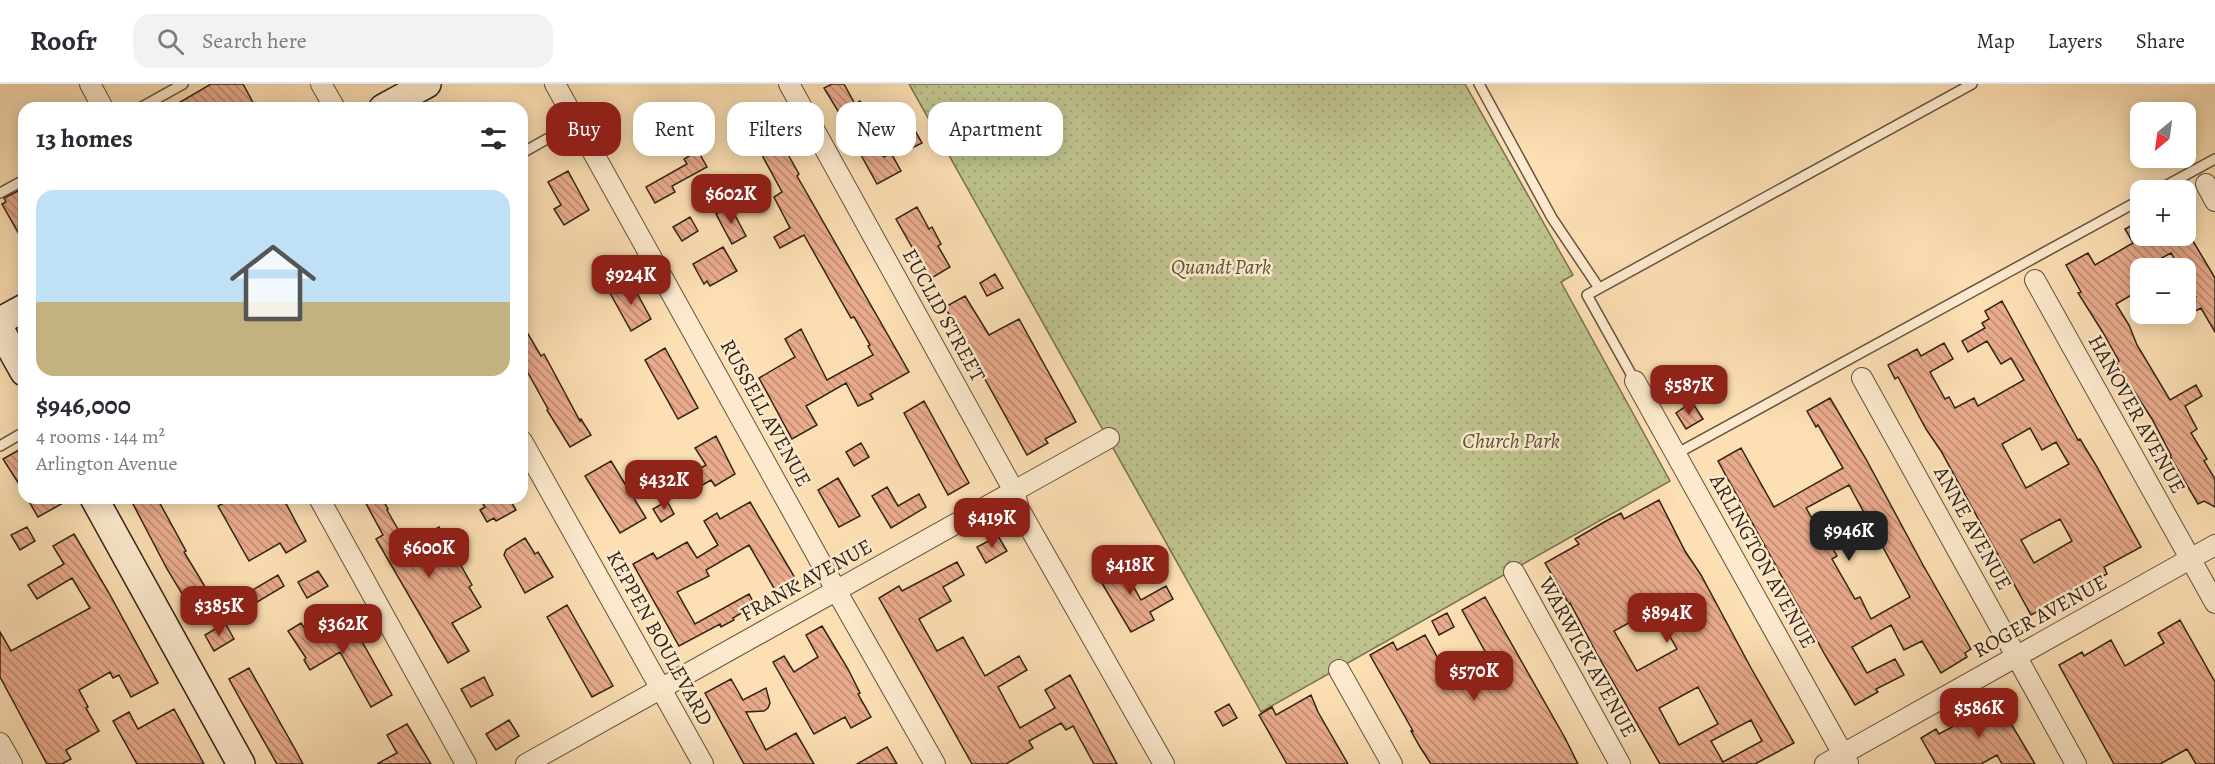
<!DOCTYPE html>
<meta charset="utf-8">
<style>
body{margin:0;font-family:Alegreya,serif;background:#f2f2f3;color:#2b2b33;height:100vh;display:flex;flex-direction:column;font-size:22px;white-space:nowrap}
*{box-sizing:border-box;margin:0}
p{font-size:20px;color:#7c7c81}
.icon{flex:none;width:33px;height:33px;fill:none;stroke:currentColor;stroke-width:2;stroke-linecap:round;stroke-linejoin:round}
.map{position:relative;flex:1;overflow:hidden}
.side{position:absolute;left:18px;top:18px;width:510px;height:402px;display:flex;flex-direction:column;background:#fff;border-radius:18px;box-shadow:0 3px 15px #0003}
.side>*{flex:none}
.hud{position:absolute;left:546px;top:18px;width:570px;height:54px;display:flex;gap:12px}
.needle{width:39px;rotate:209deg}
.tools{position:absolute;left:2130px;top:18px;display:grid;gap:12px}
.tools a{display:grid;place-items:center;width:66px;height:66px;border-radius:12px;background:#fff;box-shadow:0 3px 15px #0003;font-size:30px}
.price{position:absolute;translate:-50% -51px;padding:0 14px;border-radius:12px;background:#8f2418;color:#fff;font-size:20px;line-height:39px;filter:drop-shadow(0 2px 3px #0008)}
.price::after{content:'';position:absolute;left:50%;top:36px;width:18px;height:14px;margin-left:-9px;background:inherit;clip-path:polygon(0 0,100% 0,50% 100%)}
.price.selected{background:#222;color:#fff}
ul{padding:0;list-style:none}
li{display:grid;align-content:center;gap:12px;height:318px;padding:0 18px}
li span{display:grid;place-items:center;height:186px;border-radius:18px;color:#555}
li>.icon{margin-inline-start:auto}
span .icon{width:108px;height:108px;fill:#fffc;stroke-width:1}
li b{font-size:26px}
h2{display:flex;justify-content:space-between;align-items:center;height:72px;padding:0 18px;font-size:26px}
.pill{padding:0 21px;border-radius:18px;background:#fff;box-shadow:0 3px 15px #0003;font-size:21px;line-height:54px}
.pill.selected{background:#8f2418;color:#fff}
header{display:flex;align-items:center;gap:36px;box-sizing:border-box;height:84px;padding:0 30px;background:#fff;border-bottom:2px solid #e1e1e2}
header strong{font-size:28px}
nav{display:flex;gap:33px;margin-inline-start:auto;font-size:21px}
.search{width:420px;height:54px;background:#f2f2f3;display:flex;align-items:center;gap:15px;box-sizing:border-box;padding:0 21px;border-radius:18px;color:#7c7c81;font-size:22px}
.map>svg:first-child{display:block}
</style>
<header>
<strong>Roofr</strong>
<div class="search"><svg class="icon" aria-label="search" viewBox="0 0 24 24"><circle cx="10" cy="10" r="6"/><path d="M15 15l6 6"/></svg>Search here</div>
<nav><a>Map</a><a>Layers</a><a>Share</a></nav>
</header>
<div class="map">
<svg width="2215" height="680" viewBox="0 0 2215 680">
<defs>
<pattern id="park-dots" width="8" height="8" patternUnits="userSpaceOnUse" patternTransform="scale(1.5)"><rect width="8" height="8" fill="#bec28c"/><path d="M2 2h.1M6 6h.1" fill="none" stroke="#a4a678" stroke-width="1.8" stroke-linecap="round"/></pattern>
<pattern id="building-back-hatch" width="6" height="6" patternUnits="userSpaceOnUse" patternTransform="scale(1.5)"><rect width="6" height="6" fill="#eaab8c"/><path d="M-1 5l2 2M0 0l6 6M5-1l2 2" fill="none" stroke="#be8b71"/></pattern>
</defs>
<rect width="100%" height="100%" fill="#fcdfb3"/>
<filter id="stains"><feTurbulence type="fractalNoise" baseFrequency=".00333" numOctaves="4"/><feColorMatrix values="0 0 0 0 .2 0 0 0 0 .09 0 0 0 0 .02 0 0 0 .5 -.17"/></filter>
<radialGradient id="worn" r=".72"><stop offset=".6" stop-color="#630" stop-opacity="0"/><stop offset="1" stop-color="#630" stop-opacity=".3"/></radialGradient>
<path fill="url(#park-dots)" stroke="#777251" stroke-width="1.5" d="M909,0H1465L1573,191L1561,198L1670,397L1261,628Z"/>
<path fill="url(#building-back-hatch)" stroke="#302316" stroke-width="1.5" fill-rule="evenodd" d="M211,0H243L256,24H170Z
M832,0H844L855,20L860,17L869,33L864,36L884,73L891,69L901,87L877,100L850,51L852,50L824,4Z
M767,33L799,90L797,92L909,288L870,310L873,315L858,322L846,299L806,322L817,341L792,355L759,294L795,273L785,255L801,245L827,296L873,271L868,262L870,261L854,233L851,234L804,151L780,164L774,153L790,144L774,113L782,108L756,60L747,66L737,50Z
M913,43L922,59L908,66L899,51Z
M698,67L707,83L672,102L675,108L655,119L646,103L687,80L684,75Z
M568,87L589,126L564,141L554,125L561,121L548,98Z
M24,104V159L2,120L6,118L4,114Z
M730,122L746,152L732,160L716,130Z
M917,123L929,145L932,143L941,160L938,162L950,183L930,195L896,135Z
M690,133L698,147L682,157L673,143Z
M2140,137V152H2190L2215,194V248L2201,224L2186,232V218L2196,213L2186,194V184H2180L2171,169L2134,189L2140,200V206L2116,220L2129,241L2137,261L2170,316L2196,301L2202,312L2185,322L2197,345L2191,349L2207,375L2204,377L2215,395V423L2204,417L2198,420L2170,372L2171,371L2152,335L2123,290L2116,278L2119,277L2102,247L2078,209L2081,208L2066,181L2088,169L2095,181L2133,159L2125,145Z
M723,163L737,187L710,202L707,197L704,200L693,180Z
M995,190L1003,204L987,212L980,199Z
M631,198L651,235L631,247L610,209Z
M965,212L989,251L1019,235L1076,338L1045,355L1048,359L1027,371L945,223Z
M2002,217L2057,318L2078,356L2080,355L2097,383L2141,463L2104,483L2107,490L2031,531L1941,367L1926,345L1898,293L1895,295L1888,281L1917,265L1921,272L1944,259L1953,275L1930,288L1945,315L1949,313L1955,324L1974,314L1978,322L2024,296L2011,274L2001,280L1987,257L1968,268L1962,257L1985,244L1982,239L1989,235L1985,227ZM2030,344L2042,366L2056,358L2069,380L2026,404L2002,360ZM2060,435L2072,457L2034,479L2021,456Z
M522,240L541,272L544,270L580,337L581,335L591,351L570,363L547,326L548,325L522,278Z
M665,264L698,324L678,335L645,276Z
M1830,314L1866,375L1923,481L1971,565L1965,569L1967,573L1941,589L1922,557L1904,566L1891,541L1852,563L1867,589L1895,575L1904,591L1876,605L1878,608L1855,621L1825,571L1718,377L1741,364L1774,423L1843,384L1818,341L1816,343L1807,327ZM1849,401L1910,513L1871,535L1860,513L1855,515L1832,475L1837,472L1829,458L1827,460L1806,424Z
M924,317L969,399L948,411L904,329Z
M1692,318L1703,335L1686,345L1676,329Z
M716,352L735,390L715,402L711,396L682,413L674,400L706,381L695,364Z
M861,359L869,373L854,382L846,368Z
M24,363V408L3,375Z
M611,377L646,434L620,449L585,392Z
M838,394L860,432L839,443L818,406Z
M887,403L898,422L919,410L926,423L891,444L872,412Z
M27,414H72L38,433Z
M139,414H157L186,467L184,468L210,511L190,523L167,485L132,418Z
M233,414H283L306,457L286,469L280,459L249,477L218,422Z
M363,414H382L388,425L387,426L407,461L439,443L472,501L469,503L481,523L452,539L469,567L448,579L376,455L383,451Z
M479,414H509L516,426L496,437L494,434L487,438L480,426L485,423Z
M1659,416L1685,467L1701,491L1751,584L1794,659L1755,680H1660L1597,570L1570,519L1569,520L1545,479L1579,460L1575,455L1606,437L1621,429L1624,435ZM1654,525L1677,565L1637,587L1614,547ZM1698,603L1718,640L1679,661L1659,624ZM1751,636L1762,657L1723,678L1711,657Z
M667,417L674,430L661,438L653,425Z
M750,418L798,499L778,511L749,461L706,486L709,492L677,508L695,540L749,510L755,521L733,534L734,536L721,543L720,540L679,562L633,480L653,469L657,475L687,458L697,474L718,461L704,437L717,429L720,435Z
M27,443L35,457L20,466L11,451Z
M74,450L109,509L158,599L131,613L119,591L113,594L110,588L79,606L88,623L86,624L99,647L66,666L71,675L62,680H47L0,593V548L11,567L90,524L72,494L37,515L28,501L64,480L53,462Z
M998,452L1007,467L986,479L977,463Z
M525,454L535,470L538,468L553,493L525,509L504,471L506,466Z
M1117,473L1141,516L1166,502L1173,515L1150,528L1154,536L1131,548L1094,486Z
M957,478L964,491L943,503L951,517L919,535L937,567L963,553L985,592L1019,572L1027,586L998,603L1020,644L1055,624L1045,606L1070,591L1117,680H1094L1073,642L1066,646L1061,639L1029,657L1033,664L1006,680H972L879,514L899,502L902,507Z
M318,487L328,502L307,514L298,498Z
M278,491L284,502L235,531L229,520Z
M1485,513L1565,654L1578,680H1431L1420,663L1411,647H1413L1370,571L1393,558L1397,566L1425,551L1448,592L1487,571L1462,526Z
M567,521L613,602L592,613L547,533Z
M346,529L392,611L371,623L340,568L310,586L304,576L306,574L288,547L301,539L309,551Z
M1447,529L1454,543L1439,551L1432,537Z
M2180,536L2215,598V680H2196L2187,665L2160,680H2114L2059,581L2082,568L2084,572L2111,556L2125,582L2164,559L2158,549Z
M225,539L234,555L214,567L205,551Z
M822,542L848,585L860,609L858,610L871,633L851,644L845,633L814,650L773,578L784,572L794,588L818,573L806,551Z
M249,584L295,665L303,680H277L241,617L229,595Z
M484,593L493,611L471,623L461,605Z
M731,595L743,616L766,604L770,619L768,624L764,627L746,628L766,666L796,649L814,680H744L705,609Z
M2000,610L2006,621L2003,623L2007,633L2035,680H2002L1997,671L1981,680H1936L1921,654L1936,645L1939,650L1969,634L1966,629Z
M1311,611L1318,628L1348,680H1287L1259,631L1272,623L1276,631Z
M1229,620L1237,634L1223,642L1215,628Z
M174,625L204,680H137L113,637L129,628L138,645Z
M509,636L519,652L496,666L486,650Z
M407,640L431,680H377L397,669L387,651Z
M887,663L897,680H857Z"/>
<g fill="none" stroke-linecap="round" stroke-linejoin="round">
<g stroke="#63523d" stroke-width="12">
<path id="lane" d="M1479,0L1552,134L1599,204
M140,24L183,0
M522,69L577,38
M2158,106L2215,75
M0,109L24,96
M1635,297L1587,211L1972,0
M0,362L24,348
M1676,370L2140,116"/>
</g>
<g stroke="#63523d" stroke-width="22">
<path id="street" d="M90,0L103,24
M321,0L335,24
M555,0L845,522L935,680
M789,0L1014,407L1019,425L1164,680
M2206,100L2215,117
M2035,196L2215,519
M1862,294L2076,680
M1635,297L1848,679
M522,357L703,680
M319,414L466,680
M1514,488L1620,680
M1339,586L1392,680
M0,659L12,680
M526,680L1109,354
M1825,680L2215,461"/>
</g>
<g stroke="#302316" stroke-width="30">
<path id="secondary" d="M383,24L427,0
M0,237L24,224
M0,245L24,288
M94,414L241,680"/>
</g>
<use href="#lane" stroke="#fdeace" stroke-width="9"/>
<use href="#street" stroke="#fdeace" stroke-width="20"/>
<use href="#secondary" stroke="#fdeace" stroke-width="27"/>
</g>
<g text-anchor="middle" stroke-width="5" stroke-linejoin="round" paint-order="stroke">
<g font-size="21" font-style="italic" fill="#5b5339" stroke="#fdeace">
<text x="1221" y="190">Quandt Park</text>
<text x="1511" y="364">Church Park</text>
</g>
<g font-size="21" fill="#302316" stroke="#fdeace">
<text transform="translate(944 231) rotate(61)" y="7">EUCLID STREET</text>
<text transform="translate(766 329) rotate(61)" y="7">RUSSELL AVENUE</text>
<text transform="translate(2137 330) rotate(61)" y="7">HANOVER AVENUE</text>
<text transform="translate(1973 444) rotate(61)" y="7">ANNE AVENUE</text>
<text transform="translate(1763 477) rotate(61)" y="7">ARLINGTON AVENUE</text>
<text transform="translate(806 496) rotate(-29)" y="7">FRANK AVENUE</text>
<text transform="translate(2040 532) rotate(-29)" y="7">ROGER AVENUE</text>
<text transform="translate(660 554) rotate(61)" y="7">KEPPEN BOULEVARD</text>
<text transform="translate(1588 573) rotate(61)" y="7">WARWICK AVENUE</text>
</g>
</g>
<rect width="100%" height="100%" filter="url(#stains)"/>
<rect width="100%" height="100%" fill="url(#worn)"/>
</svg>
<div class="tools">
<a><svg class="needle" viewBox="-14 -14 28 28"><path d="M0-13l5 13h-10z" fill="#e53935"/><path d="M0 13l5-13h-10z" fill="#7c7c81"/></svg></a>
<a>+</a>
<a>−</a>
</div>
<b class="price" style="left:731px;top:141px">$602K</b>
<b class="price" style="left:631px;top:222px">$924K</b>
<b class="price" style="left:1689px;top:332px">$587K</b>
<b class="price" style="left:664px;top:427px">$432K</b>
<b class="price" style="left:992px;top:465px">$419K</b>
<b class="price selected" style="left:1849px;top:478px">$946K</b>
<b class="price" style="left:429px;top:495px">$600K</b>
<b class="price" style="left:1130px;top:512px">$418K</b>
<b class="price" style="left:219px;top:553px">$385K</b>
<b class="price" style="left:1667px;top:560px">$894K</b>
<b class="price" style="left:343px;top:571px">$362K</b>
<b class="price" style="left:1474px;top:618px">$570K</b>
<b class="price" style="left:1979px;top:655px">$586K</b>
<div class="hud">
<a class="pill selected">Buy</a>
<a class="pill">Rent</a>
<a class="pill">Filters</a>
<a class="pill">New</a>
<a class="pill">Apartment</a>
</div>
<section class="side">
<h2>13 homes<svg class="icon" aria-label="filters" viewBox="0 0 24 24"><path d="M4 7h16M4 17h16"/><circle cx="9" cy="7" r="2"/><circle cx="15" cy="17" r="2"/></svg></h2>
<ul>
<li><span style="background:linear-gradient(#bfe0f5 60%,#c2b280 0)"><svg class="icon" aria-label="home" viewBox="0 0 24 24"><path d="M3 11l9-7 9 7M6 9v11h12V9"/></svg></span><div><b>$946,000</b><p>4 rooms · 144 m²</p><p>Arlington Avenue</p></div></li>
</ul>
</section>
</div>
